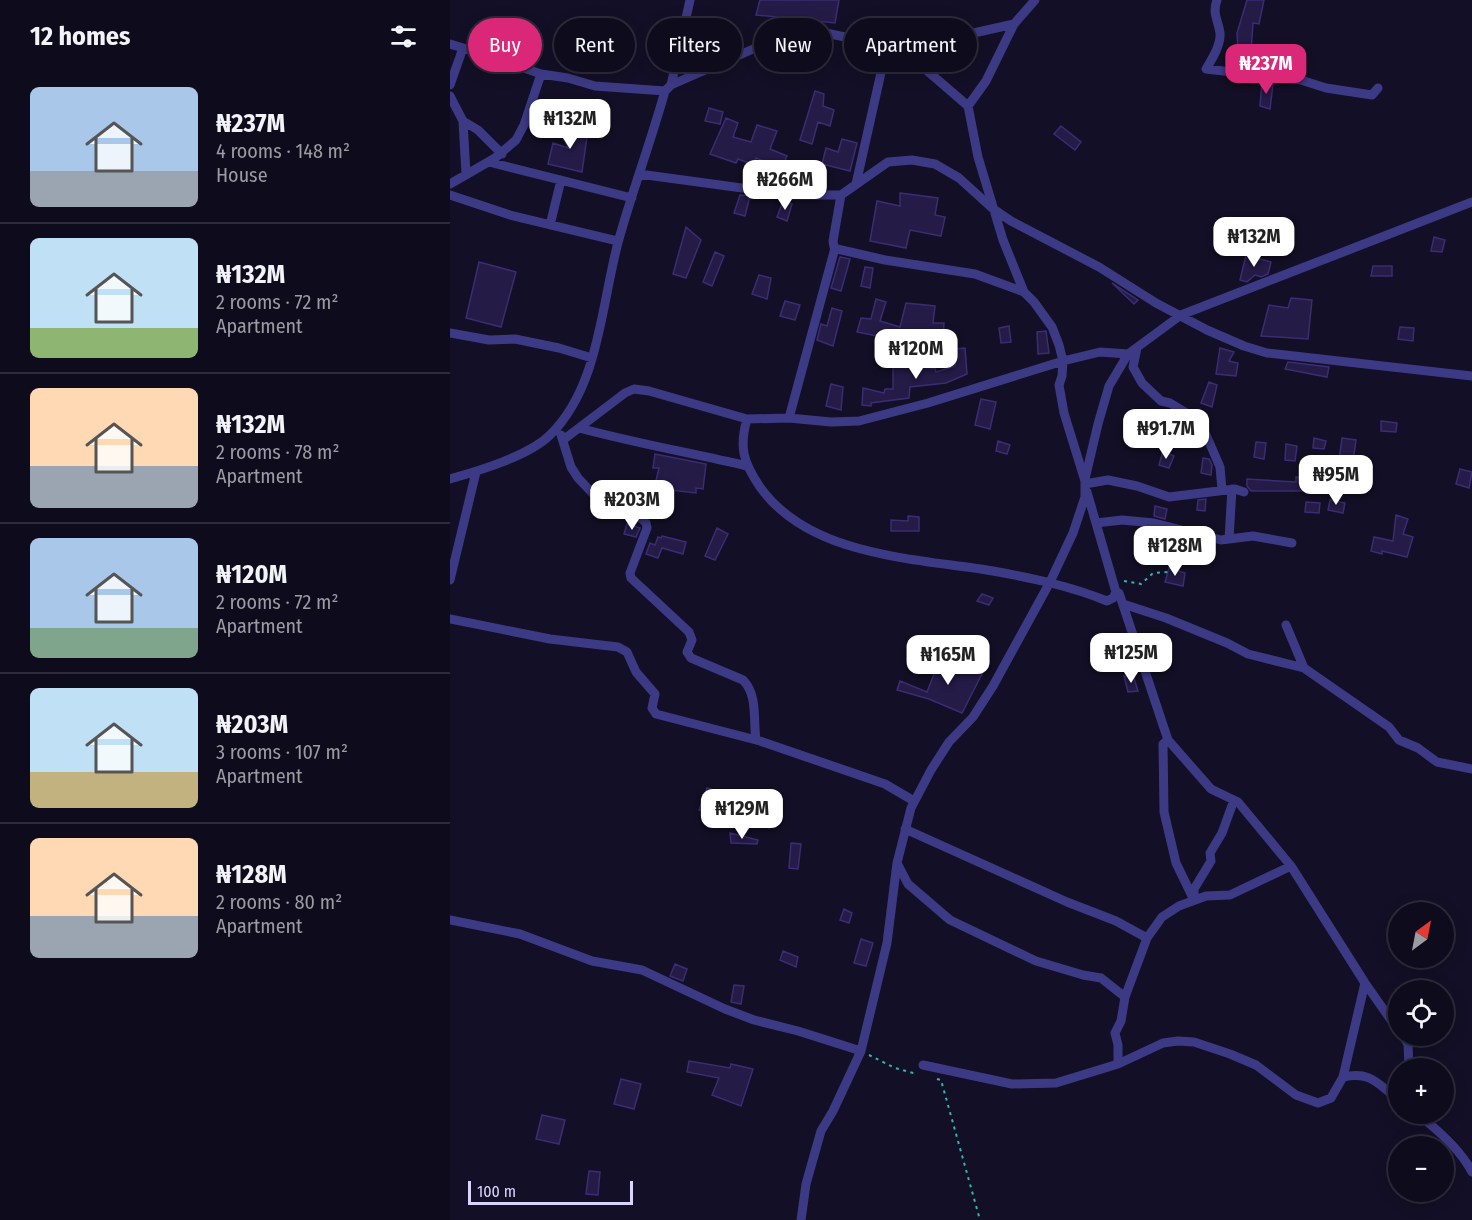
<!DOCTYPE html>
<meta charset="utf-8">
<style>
body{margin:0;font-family:"Fira Sans Condensed",sans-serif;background:#1c1929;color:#f1f3f6;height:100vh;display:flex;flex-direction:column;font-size:22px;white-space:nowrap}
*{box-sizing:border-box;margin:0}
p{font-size:20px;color:#9b9ba3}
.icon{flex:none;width:33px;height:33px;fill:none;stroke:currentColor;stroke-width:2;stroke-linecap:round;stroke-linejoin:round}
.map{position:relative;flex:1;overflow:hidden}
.sheet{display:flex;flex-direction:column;background:#0e0b1c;width:450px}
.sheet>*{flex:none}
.guide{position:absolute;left:18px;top:18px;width:570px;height:54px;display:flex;gap:12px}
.needle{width:39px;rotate:32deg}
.buttons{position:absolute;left:938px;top:902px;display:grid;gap:12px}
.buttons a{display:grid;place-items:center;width:66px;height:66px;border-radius:50%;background:#0e0b1c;box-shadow:0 3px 15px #0003,0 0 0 2px #2e2b3b;font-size:30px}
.scale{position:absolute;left:18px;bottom:15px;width:165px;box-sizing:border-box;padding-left:6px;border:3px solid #d9d4ff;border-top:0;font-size:16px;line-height:21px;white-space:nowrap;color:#d9d4ff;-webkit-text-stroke:4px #130f26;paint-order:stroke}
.price{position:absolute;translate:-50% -51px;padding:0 14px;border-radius:12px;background:#fff;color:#222;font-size:20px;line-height:39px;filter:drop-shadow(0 2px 3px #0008)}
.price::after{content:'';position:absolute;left:50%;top:36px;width:18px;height:14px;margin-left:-9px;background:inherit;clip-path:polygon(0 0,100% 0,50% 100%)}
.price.selected{background:#db2777;color:#fff}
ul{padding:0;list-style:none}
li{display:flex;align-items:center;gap:18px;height:150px;padding:0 30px}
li+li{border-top:2px solid #2e2b3b}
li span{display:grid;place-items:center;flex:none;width:168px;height:120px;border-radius:9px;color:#555}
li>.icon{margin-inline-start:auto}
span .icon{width:72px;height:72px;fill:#fffc;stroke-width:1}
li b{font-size:26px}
h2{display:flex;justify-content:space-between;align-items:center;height:72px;padding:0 30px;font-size:26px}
.chip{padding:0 21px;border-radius:27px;background:#0e0b1c;box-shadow:0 3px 15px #0003,0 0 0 2px #2e2b3b;font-size:21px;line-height:54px}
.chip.selected{background:#db2777;color:#fff}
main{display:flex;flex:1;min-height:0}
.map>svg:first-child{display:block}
</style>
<main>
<section class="sheet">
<h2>12 homes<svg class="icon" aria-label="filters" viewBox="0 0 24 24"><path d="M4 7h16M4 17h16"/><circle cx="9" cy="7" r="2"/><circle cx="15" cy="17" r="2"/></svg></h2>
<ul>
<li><span style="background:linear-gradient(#a9c7e8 70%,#9aa5b1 0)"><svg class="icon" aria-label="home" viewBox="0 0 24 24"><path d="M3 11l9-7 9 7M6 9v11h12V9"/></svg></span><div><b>₦237M</b><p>4 rooms · 148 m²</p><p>House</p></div></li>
<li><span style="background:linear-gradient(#bfe0f5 75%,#8fb573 0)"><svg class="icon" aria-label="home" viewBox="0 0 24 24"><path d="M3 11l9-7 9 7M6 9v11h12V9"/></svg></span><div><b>₦132M</b><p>2 rooms · 72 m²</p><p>Apartment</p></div></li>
<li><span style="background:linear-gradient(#ffd9b3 65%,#9aa5b1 0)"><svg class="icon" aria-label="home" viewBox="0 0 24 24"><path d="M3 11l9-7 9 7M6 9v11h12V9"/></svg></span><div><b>₦132M</b><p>2 rooms · 78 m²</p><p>Apartment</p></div></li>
<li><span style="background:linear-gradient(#a9c7e8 75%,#7fa58c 0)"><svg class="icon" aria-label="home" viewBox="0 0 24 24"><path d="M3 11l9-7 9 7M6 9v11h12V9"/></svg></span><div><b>₦120M</b><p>2 rooms · 72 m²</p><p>Apartment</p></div></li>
<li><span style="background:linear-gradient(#bfe0f5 70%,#c2b280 0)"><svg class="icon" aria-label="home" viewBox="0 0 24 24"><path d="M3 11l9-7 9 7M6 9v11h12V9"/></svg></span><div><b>₦203M</b><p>3 rooms · 107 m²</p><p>Apartment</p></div></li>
<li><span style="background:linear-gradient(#ffd9b3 65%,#9aa5b1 0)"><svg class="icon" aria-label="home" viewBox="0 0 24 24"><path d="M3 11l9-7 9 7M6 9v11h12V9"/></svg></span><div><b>₦128M</b><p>2 rooms · 80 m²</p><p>Apartment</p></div></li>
</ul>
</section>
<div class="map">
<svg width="1022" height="1220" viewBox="0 0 1022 1220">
<rect width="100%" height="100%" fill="#130f26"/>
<path fill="#241b47" stroke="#3b2d73" stroke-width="1.5" d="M310,0H389L385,23L306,15Z
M797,0H814L809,24L803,23L801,52L788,51L787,33Z
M812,82L823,84L820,109L810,106Z
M365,91L374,94L373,106L384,110L380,126L368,122L362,144L350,140Z
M259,108L273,112L270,124L255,121Z
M276,118L288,123L283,137L301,142L307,125L327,131L320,149L337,156L332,168L306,158L304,165L288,159L286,163L260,154Z
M110,126L138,130L132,172L98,164L103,143L118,148Z
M611,126L631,142L625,150L604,134Z
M392,139L407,143L400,171L372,164L376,148L388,152Z
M450,193L488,198L485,215L495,217L491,236L460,230L456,248L420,241L427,201L450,206Z
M290,195L300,196L295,216L284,213Z
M333,201L342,204L337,221L327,217Z
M236,227L251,240L236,278L223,274Z
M984,237L995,240L992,252L981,251Z
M265,252L274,256L262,286L253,282Z
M796,255L821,262L818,274L811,277L805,275L797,282L790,280Z
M390,257L400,259L391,291L381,288Z
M29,262L66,272L51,327L16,318Z
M923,266H942V276H921Z
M415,267L423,268L420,288L411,286Z
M309,275L321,278L317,299L302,294Z
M662,283L688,300L684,304Z
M841,298L862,300L858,339L811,336L819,305L838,308Z
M426,299L436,302L430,321L450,327L456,303L485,306L483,323H494L493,337L469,335L467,344L407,332L411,318L421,319Z
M335,301L350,305L345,320L330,316Z
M382,308L392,311L383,346L367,340L371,324L377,326Z
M559,326L561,342L551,343L549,328Z
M950,327L964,328L963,341L948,339Z
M596,331L599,353L588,354L587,332Z
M515,348L517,374L496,383L460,387L459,398L421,403V406L412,405L413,388L434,393L435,389H443V366L462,364L463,367L485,368L486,372L505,366V349Z
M770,348L784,352L779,361L788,363L786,376L766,374Z
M838,362L879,367L877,377L835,369Z
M759,382L767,385L762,407L751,403Z
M381,384L393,387L391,410L376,406Z
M531,399L546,402L540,429L525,425Z
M931,421L947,423L946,432L931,431Z
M864,438L876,441L874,449L863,448Z
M892,438L906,440L902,469H883L884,460H889Z
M548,441L560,445L557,454L546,451Z
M806,442L816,443L814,459L804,457Z
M836,444L847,446L845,461L835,460Z
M713,451L724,456L719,468L709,465Z
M205,454L256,464L253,489L246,488V493L220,490V493L204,489L209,468H203Z
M753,458L759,459L762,465L761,475L751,473Z
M1010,469L1022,472L1019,488L1006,484Z
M846,477L857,478V491H801L797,486V479L846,482Z
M756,499L755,511L747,510L748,500Z
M880,500L895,503L893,513L878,510Z
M856,502L870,503L869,513L855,512Z
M705,506L717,509L715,519L704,516Z
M946,515L958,519L953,534L963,537L957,557L932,551V554L921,551L924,537L943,541Z
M458,516L469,517V531H441V520L458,521Z
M177,524L190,528L186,537L174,534Z
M267,528L278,534L265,560L255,556Z
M703,530L716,533L713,548H715L713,561L698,559Z
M212,536L236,542L233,554L212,548L208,558L196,554L200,543L205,545L208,537L211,538Z
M719,568L735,573L733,586L715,582Z
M532,594L543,598L539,605L527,601Z
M490,659L532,674L512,713L479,699L447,690L450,681L477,692Z
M674,676L684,678L688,691L678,692Z
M257,788L273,793L266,815L249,810Z
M314,808L325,811L319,828L308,825Z
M280,833L308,840L307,844L281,843Z
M341,843L351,844L348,869L339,868Z
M394,909L402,913L399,923L390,920Z
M411,939L423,943L416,966L404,963Z
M333,951L348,957L346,967L330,960Z
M225,964L237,969L233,981L220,976Z
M284,985L294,986L291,1004L281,1002Z
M239,1061L280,1068L281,1064L303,1069L291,1106L262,1095L269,1078L237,1072Z
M171,1079L191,1084L184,1109L164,1104Z
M92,1115L115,1120L109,1144L86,1139Z
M139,1171L150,1172L148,1195L136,1194Z"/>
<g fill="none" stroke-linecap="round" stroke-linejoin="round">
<path stroke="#2fb8b0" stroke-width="2" stroke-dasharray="3 4.5" stroke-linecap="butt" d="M674,581L691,584L703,573L718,572
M419,1055L445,1068L467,1074
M487,1079L491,1080L530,1220"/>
<path stroke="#3d3a85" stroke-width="9" d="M767,0C762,14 768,19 770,33C771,45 762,59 756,69L851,80L876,88L922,95L928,88
M0,44L40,56L91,74L118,78L145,86L215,91
M0,85L13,48
M221,85L240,0
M0,96L13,121L16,174
M518,106L536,81L564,24
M13,121L28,130L52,154
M39,162L182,198
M189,174L344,195H391L438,162L462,160L485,164L509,178L542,208L561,221L649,267L706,303L757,330L794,346L817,353L1022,376
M0,184L45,158L66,140L74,125L91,74
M406,184L437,46
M0,195L60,215L168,241
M391,195L383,241L384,247L387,249L435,260L525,274L574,292
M100,225L111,180
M0,333L39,340L65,339L109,348L142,358
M687,348L683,367L692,383L711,401L720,403L750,421L770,467L772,490
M339,418L385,248
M297,419C289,447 293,462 310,487C360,557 465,558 543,571C582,578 620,586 657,601L663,598L666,592L637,492
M129,428C185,443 241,453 297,466
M111,435L121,467L128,478L148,499L192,519L196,523L197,528L180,573L181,578L239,632L242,640L237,652L241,658L293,680C308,695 303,720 306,740
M113,440L175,393L184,389L199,391L297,419L339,418L381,422L409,421L478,403L613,361L650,352L678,354L731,315L1022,202
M0,479C28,471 79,456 100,435C150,386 151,303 169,239C183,189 201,141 215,91L221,85L310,46L346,33H376L452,49L564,24L585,0
M635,479L648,424L659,386L678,354
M635,484L658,480L687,486L719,497L785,489L794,492
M646,523L672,520L704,523L771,540L803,536L842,543
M779,539L782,489
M0,580L26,472
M666,592L669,593L718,740L761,789L788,802L841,866L915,983L948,1030
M673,604L716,618L777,643L798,654L854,668L836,625
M0,619L100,639L168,647L177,652L186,672L205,694L202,708L206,714L310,741L435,784L464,801
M854,668L939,727L949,740L968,748L987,762L1022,769
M718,740L713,744L714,812L726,863L744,900
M455,829L617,902L666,921L697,938
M447,863L458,884L500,920L586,961L633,975L651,978L675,997
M744,898V889L761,861L760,853L772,833L784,800
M0,920L70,934L142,961L192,970L275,1009L304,1020L348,1031L411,1051
M952,1035L958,1044L959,1068
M668,1064V1045L665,1033L671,1021L675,997L697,938L712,917L729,906L756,896L780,895L841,866
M473,1065L562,1084L606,1083L668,1064L713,1043L728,1041L744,1042L780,1054L806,1065L846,1095L868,1103L881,1098L893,1077L915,983
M893,1077C922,1071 927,1084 948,1099
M966,1113C987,1129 1010,1149 1022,1172
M351,1220L356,1184L371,1131L383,1111L411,1051L437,943L447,863L461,808L481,770L499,742L523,717L543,686L600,582L623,533L635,497V481L614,413L609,385L612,376L613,361L609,345L602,327L584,302L574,292L553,240L528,157L518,106L452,49"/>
</g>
</svg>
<div class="buttons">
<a><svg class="needle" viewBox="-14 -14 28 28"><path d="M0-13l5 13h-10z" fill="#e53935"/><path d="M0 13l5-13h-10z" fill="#9b9ba3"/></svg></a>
<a><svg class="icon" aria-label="locate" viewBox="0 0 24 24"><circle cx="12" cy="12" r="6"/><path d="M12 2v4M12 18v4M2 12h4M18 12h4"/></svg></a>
<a>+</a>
<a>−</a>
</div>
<div class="scale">100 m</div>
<b class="price selected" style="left:816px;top:95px">₦237M</b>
<b class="price" style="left:120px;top:150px">₦132M</b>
<b class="price" style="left:335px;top:211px">₦266M</b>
<b class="price" style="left:804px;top:268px">₦132M</b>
<b class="price" style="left:466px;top:380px">₦120M</b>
<b class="price" style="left:716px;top:460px">₦91.7M</b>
<b class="price" style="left:886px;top:506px">₦95M</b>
<b class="price" style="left:182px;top:531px">₦203M</b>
<b class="price" style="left:725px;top:577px">₦128M</b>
<b class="price" style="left:681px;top:684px">₦125M</b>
<b class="price" style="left:498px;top:686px">₦165M</b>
<b class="price" style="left:292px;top:840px">₦129M</b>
<div class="guide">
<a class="chip selected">Buy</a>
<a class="chip">Rent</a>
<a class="chip">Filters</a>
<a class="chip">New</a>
<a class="chip">Apartment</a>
</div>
</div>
</main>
